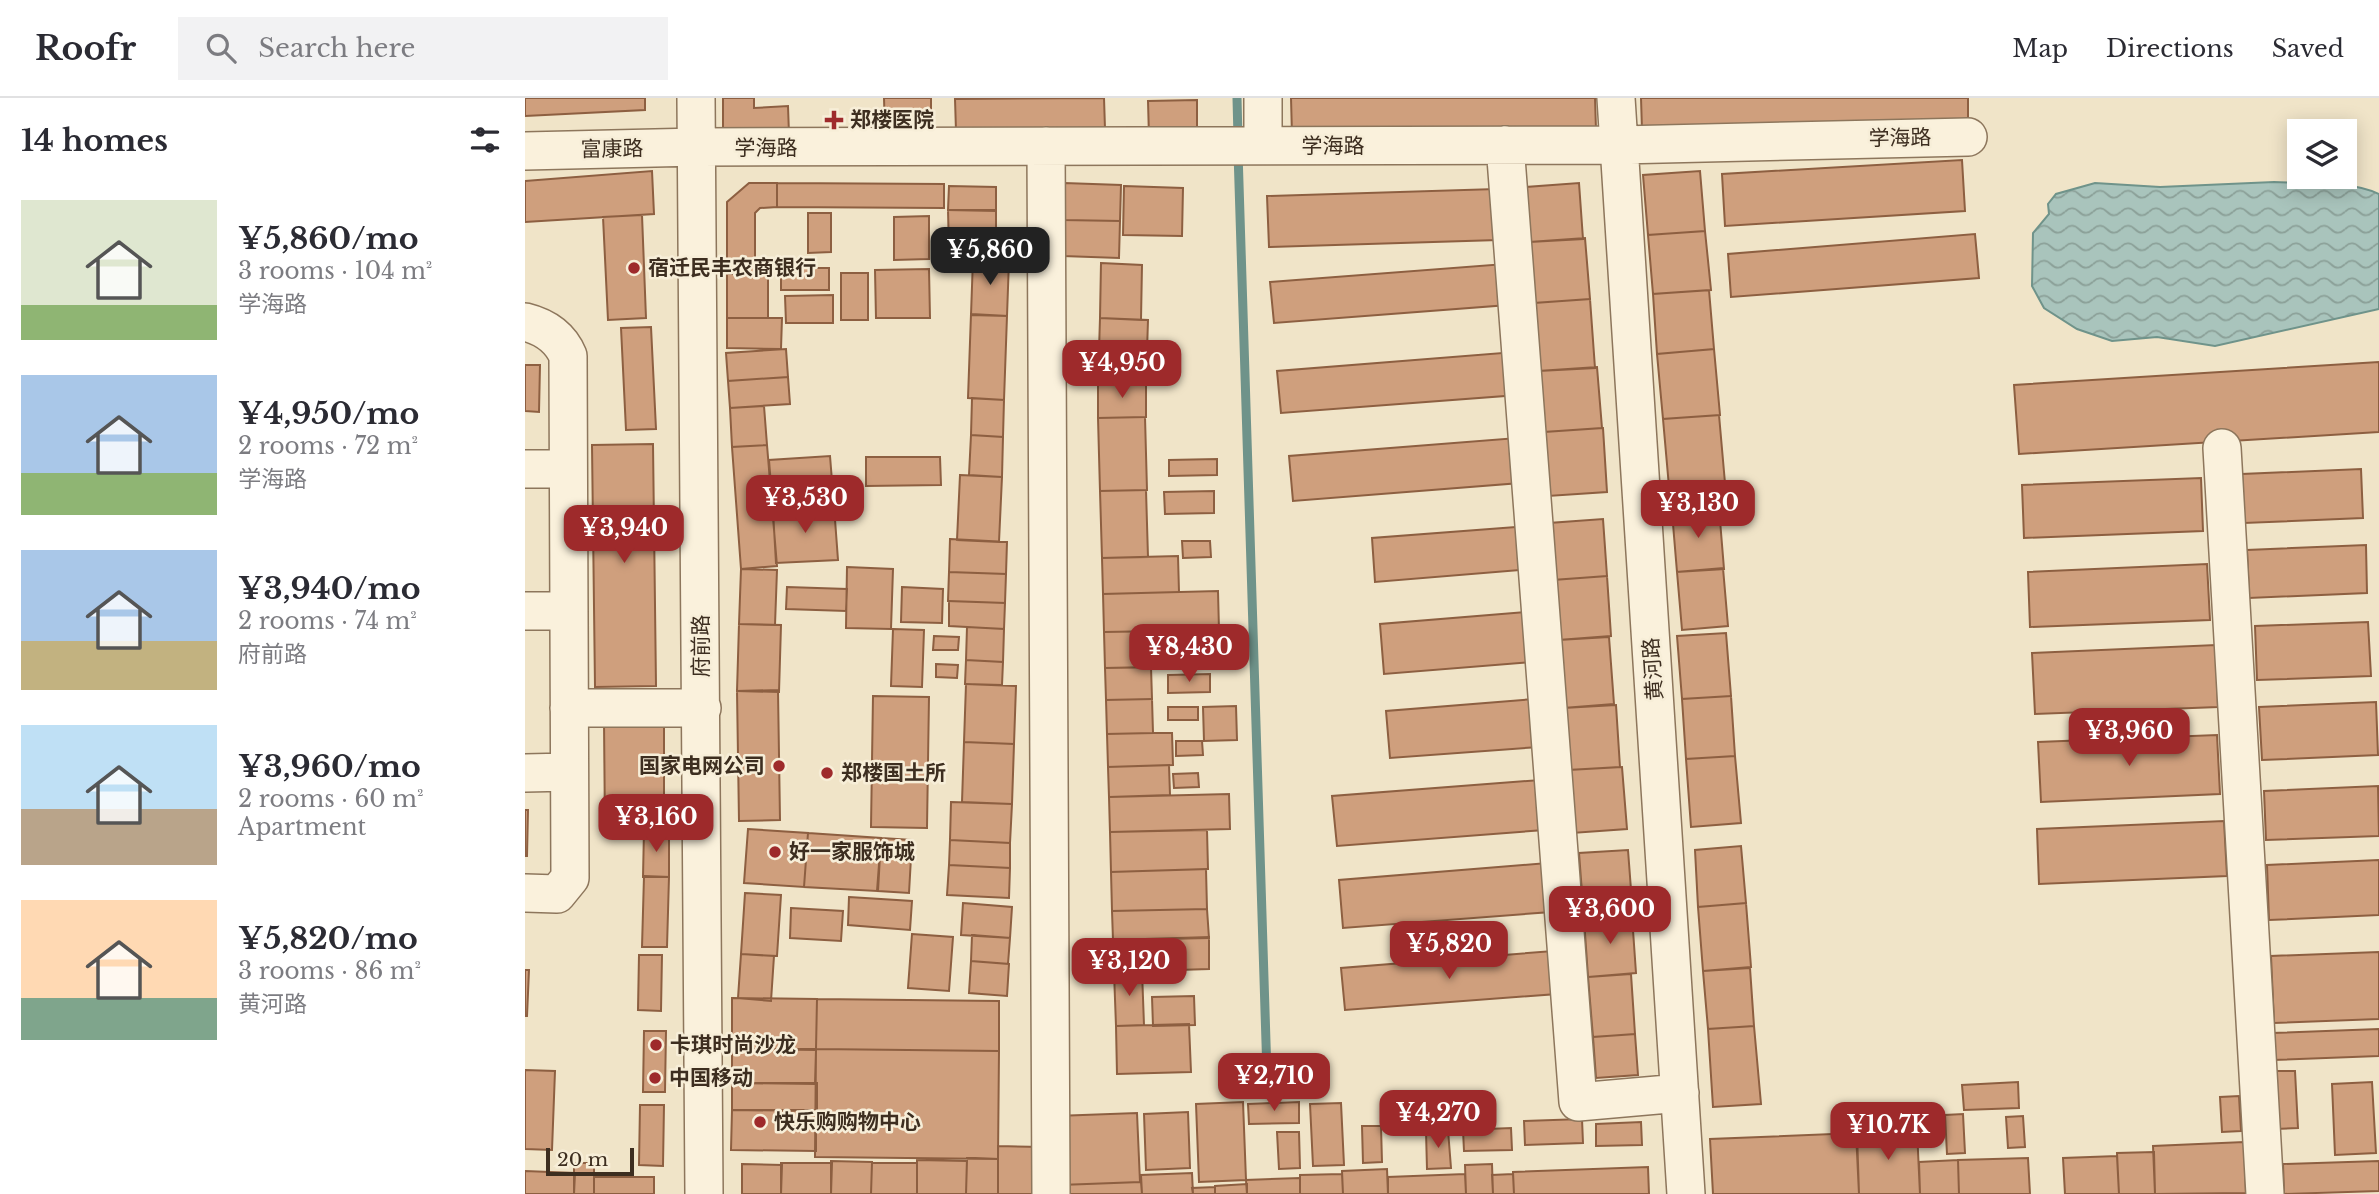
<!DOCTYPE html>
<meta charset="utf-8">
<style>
body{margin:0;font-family:"Libre Baskerville","Noto Sans SC",serif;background:#f2f2f3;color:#2b2b33;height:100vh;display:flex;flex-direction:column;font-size:26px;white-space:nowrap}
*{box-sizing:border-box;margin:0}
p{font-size:23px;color:#7c7c81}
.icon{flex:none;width:38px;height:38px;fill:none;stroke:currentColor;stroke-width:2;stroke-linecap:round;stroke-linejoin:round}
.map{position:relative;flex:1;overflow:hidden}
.panel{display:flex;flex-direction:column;background:#fff;width:525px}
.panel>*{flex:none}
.buttons{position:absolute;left:1762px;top:21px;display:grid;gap:14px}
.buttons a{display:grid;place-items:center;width:70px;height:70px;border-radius:0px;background:#fff;box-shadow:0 4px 18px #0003;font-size:35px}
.scale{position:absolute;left:21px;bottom:18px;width:88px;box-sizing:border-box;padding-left:7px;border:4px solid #3d2e20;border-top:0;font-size:19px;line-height:24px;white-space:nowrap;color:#3d2e20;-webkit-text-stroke:5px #f7eed8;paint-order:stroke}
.price{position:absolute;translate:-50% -60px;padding:0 16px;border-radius:14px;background:#9e2a2b;color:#fff;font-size:23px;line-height:46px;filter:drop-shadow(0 2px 4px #0008)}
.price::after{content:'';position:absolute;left:50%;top:42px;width:21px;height:16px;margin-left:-10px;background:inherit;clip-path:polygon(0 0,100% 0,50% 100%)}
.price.active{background:#222;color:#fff}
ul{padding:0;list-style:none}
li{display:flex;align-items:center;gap:21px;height:175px;padding:0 21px}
li span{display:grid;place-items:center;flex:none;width:196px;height:140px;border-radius:0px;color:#555}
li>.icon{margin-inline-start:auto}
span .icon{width:84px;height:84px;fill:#fffc;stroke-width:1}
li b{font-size:30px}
h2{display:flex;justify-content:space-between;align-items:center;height:84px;padding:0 21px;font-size:30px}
header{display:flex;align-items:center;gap:42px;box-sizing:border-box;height:98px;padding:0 35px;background:#fff;border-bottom:2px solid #e1e1e2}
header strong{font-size:33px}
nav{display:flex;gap:38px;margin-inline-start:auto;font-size:24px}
.search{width:490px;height:63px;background:#f2f2f3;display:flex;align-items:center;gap:18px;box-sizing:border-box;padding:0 24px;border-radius:0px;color:#7c7c81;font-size:26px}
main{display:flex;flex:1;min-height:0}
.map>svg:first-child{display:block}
</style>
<header>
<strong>Roofr</strong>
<div class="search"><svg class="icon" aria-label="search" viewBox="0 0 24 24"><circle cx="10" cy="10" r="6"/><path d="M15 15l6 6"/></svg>Search here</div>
<nav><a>Map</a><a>Directions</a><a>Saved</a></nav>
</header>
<main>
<section class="panel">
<h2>14 homes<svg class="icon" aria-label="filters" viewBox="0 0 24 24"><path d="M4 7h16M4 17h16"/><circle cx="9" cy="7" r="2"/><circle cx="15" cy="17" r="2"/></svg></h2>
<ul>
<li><span style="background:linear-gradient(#dfe7d0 75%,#8fb573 0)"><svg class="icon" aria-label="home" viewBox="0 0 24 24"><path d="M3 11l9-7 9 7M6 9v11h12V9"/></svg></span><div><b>¥5,860/mo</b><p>3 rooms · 104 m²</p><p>学海路</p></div></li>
<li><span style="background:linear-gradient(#a9c7e8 70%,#8fb573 0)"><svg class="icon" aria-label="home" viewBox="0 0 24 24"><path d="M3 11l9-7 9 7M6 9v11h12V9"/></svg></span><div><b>¥4,950/mo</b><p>2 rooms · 72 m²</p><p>学海路</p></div></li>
<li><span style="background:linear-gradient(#a9c7e8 65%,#c2b280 0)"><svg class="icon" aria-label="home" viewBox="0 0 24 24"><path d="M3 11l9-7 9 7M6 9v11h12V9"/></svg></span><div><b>¥3,940/mo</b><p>2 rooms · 74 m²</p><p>府前路</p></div></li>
<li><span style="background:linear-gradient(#bfe0f5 60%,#b9a48a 0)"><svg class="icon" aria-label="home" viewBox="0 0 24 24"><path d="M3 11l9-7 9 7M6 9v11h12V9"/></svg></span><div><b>¥3,960/mo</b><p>2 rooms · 60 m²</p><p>Apartment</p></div></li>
<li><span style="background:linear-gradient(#ffd9b3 70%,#7fa58c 0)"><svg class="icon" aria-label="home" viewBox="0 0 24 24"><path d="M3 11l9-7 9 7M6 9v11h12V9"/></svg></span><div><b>¥5,820/mo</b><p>3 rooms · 86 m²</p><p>黄河路</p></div></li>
</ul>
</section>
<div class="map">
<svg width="1854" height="1096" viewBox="0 0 1854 1096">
<defs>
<pattern id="water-waves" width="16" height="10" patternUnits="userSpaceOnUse" patternTransform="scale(1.75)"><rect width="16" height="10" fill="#a9c4bc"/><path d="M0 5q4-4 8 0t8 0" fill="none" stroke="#8ba098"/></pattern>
</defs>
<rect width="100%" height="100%" fill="#f0e4c8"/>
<path fill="url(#water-waves)" stroke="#6f938a" stroke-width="2" d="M1749,84C1783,86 1823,82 1854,96V211L1690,248L1632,239L1587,243L1552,231L1519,210L1507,188L1508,135L1524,116L1523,106L1531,96L1570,85L1635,89Z"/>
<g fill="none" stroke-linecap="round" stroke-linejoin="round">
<path stroke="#6f938a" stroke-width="9" d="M712,0L713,40
M713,54L742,976"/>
</g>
<path fill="#cf9f7d" stroke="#8d5f41" stroke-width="2" d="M0,0H120V12L0,18Z
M198,0H229V10L263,8L264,36L198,39Z
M359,0H406V35L360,36Z
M579,0L580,31L431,33L430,1Z
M766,0H1070L1071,32L767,37Z
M1116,0H1443V26L1117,32Z
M672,2V39H624L623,3Z
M1437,62L1440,113L1200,128L1197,76Z
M127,73L129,116L0,124V83Z
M1175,73L1180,133L1123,137L1118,77Z
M224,85H252V109L235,110L230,115V176H202V104Z
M252,85L419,86V110L252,109Z
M539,85L596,87L595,123L538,122Z
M1054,85L1058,141L1005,144L1001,89Z
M424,88L471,89V113L423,112Z
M599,88L658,90L657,138L598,137Z
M971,91L973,142L744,149L742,98Z
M423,112H471V153H424Z
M283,115H306V154L283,155Z
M117,117L121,220L83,222L78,119Z
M404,118V161L369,162V119Z
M538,122L595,123L594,160L538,158Z
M1180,133L1186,192L1128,196L1123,137Z
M1450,136L1454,180L1206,199L1203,156Z
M1060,140L1065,201L1009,205L1005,144Z
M448,160L484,162L482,218L446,217Z
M576,165L617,167L616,222L575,220Z
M980,166L983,207L749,225L745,184Z
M256,170H304V192H256Z
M404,171L405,220H351L350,172Z
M243,175V220H202V176Z
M316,175H343V222H316Z
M1184,192L1189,251L1132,256L1128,196Z
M308,197V225H261L260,198Z
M1065,201L1070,270L1014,273L1009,205Z
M446,216L482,218L479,302L443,300Z
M202,220H257L256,251L202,250Z
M575,220L623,222L621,284L573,285Z
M126,229L131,331L101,332L96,230Z
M261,251L263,279L203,283L201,255Z
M1189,251L1195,317L1138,321L1132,256Z
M990,254L993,297L756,315L752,273Z
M1854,264V334L1494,356L1489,287Z
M0,267H15L14,314L0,313Z
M1072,269L1077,330L1019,334L1014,273Z
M263,279L265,306L205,310L203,283Z
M573,285L621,286V319L573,320Z
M447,300L479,302L478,339L446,337Z
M239,308L242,347L207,349L205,310Z
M1194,317L1200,385L1144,389L1138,321Z
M620,319L622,392L575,393L573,320Z
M1078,330L1082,394L1023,398L1019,334Z
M446,337L478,339L477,379L444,377Z
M992,340L995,385L768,403L764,358Z
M128,346L131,588L70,589L67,347Z
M242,347L252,468L216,471L207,349Z
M305,358L309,408L248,413L244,362Z
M341,359H415L416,387L341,388Z
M692,361V377L644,378V362Z
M1836,371L1838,420L1719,425L1717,376Z
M435,377L477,379L474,444L432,442Z
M1676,380L1678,433L1499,440L1497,387Z
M621,392L623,459L577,460L575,393Z
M689,393V415L640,416L639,394Z
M309,408L313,462L251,465L248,413Z
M1194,410L1199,471L1152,474L1147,414Z
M1078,421L1082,478L1028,482L1024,425Z
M1003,428L1006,471L850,484L847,440Z
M425,441L482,444L481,476L424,474Z
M657,443H685L686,459L658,460Z
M1841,447L1842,495L1724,500L1722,452Z
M653,458L654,494L578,496L577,460Z
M1682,466L1685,522L1505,529L1503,474Z
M322,469L368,471L366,531L321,530Z
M1198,470L1203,528L1157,532L1152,474Z
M216,471L252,472L250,527L214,526Z
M424,474L481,476L480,505L423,503Z
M1082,478L1086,538L1033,542L1028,482Z
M262,489L322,491L321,513L261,511Z
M377,489L418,491L417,525L376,524Z
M693,493L694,532L579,534L578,496Z
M424,503L480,505L479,531L424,528Z
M1002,514L1007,564L859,576L855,526Z
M1843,524L1846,578L1732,582L1730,528Z
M214,526L256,527L254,594L212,593Z
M442,529L479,531L478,564L441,562Z
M368,531L399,532L397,589L366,588Z
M641,533L642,569L580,570L579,534Z
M1201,535L1206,598L1157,601L1152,538Z
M409,538L434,539L433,552H408Z
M691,539L692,557L659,558L658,540Z
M1084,539L1089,606L1038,610L1033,542Z
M1691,547L1693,609L1510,616L1507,555Z
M441,562L478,564L477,587L440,586Z
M411,566L433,567L432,580L411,579Z
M626,569L627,601L581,602L580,570Z
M685,576V594L643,595V577Z
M441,586L491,588L489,646L439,644Z
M253,592L255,722L214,723L212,593Z
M348,598L404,599L402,730L346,729Z
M1206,598L1210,658L1161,661L1157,601Z
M627,601L628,635L582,636L581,602Z
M1009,601L1014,649L865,660L861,613Z
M1851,604L1853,657L1737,662L1734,609Z
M1091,607L1095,669L1043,672L1038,610Z
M711,608L712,642L679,643L678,609Z
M643,609H673V622H643Z
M79,623H139V732H80Z
M628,635H647L648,667L583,669L582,636Z
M1692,637L1695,696L1516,704L1513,644Z
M651,643H677L678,657L651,658Z
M439,644L489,646L487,706L437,704Z
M1210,658L1216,725L1166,729L1161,661Z
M644,667L645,697L584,699L583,669Z
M1097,669L1102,731L1047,735L1043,672Z
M673,675L674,689L649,690L648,676Z
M1015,682L1019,732L812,748L807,698Z
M1853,688L1854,738L1741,742L1739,693Z
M704,696L705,731L585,734L584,699Z
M426,704L487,706L485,745L425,742Z
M0,712H3L2,758H0Z
M1699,723L1702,778L1514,786L1512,731Z
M223,731L283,735L279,789L219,785Z
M119,732H144V779H118Z
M682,732L683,771L586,774L585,734Z
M283,735L356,740L352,793L279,789Z
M356,740L387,742L384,795L353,793Z
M425,742L485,745V770L424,767Z
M1216,748L1221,805L1173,809L1170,752Z
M1103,752L1108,818L1059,821L1054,755Z
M1854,762V817L1744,822L1742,767Z
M1022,765L1026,814L818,830L814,782Z
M424,767L485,770L484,800L422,797Z
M681,771L682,811L587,813L586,774Z
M119,778L144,779L142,849H117Z
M220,795L256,797L252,858L216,856Z
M324,799L387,803L385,832L323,827Z
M438,805L487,809L485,840L436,837Z
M1221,805L1226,869L1178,873L1173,809Z
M266,810L318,813L316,843L265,840Z
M682,811L684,840L588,842L587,813Z
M1107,818L1111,875L1063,879L1059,821Z
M387,836L428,839L424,893L383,890Z
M447,837L485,840L483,866L446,863Z
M684,839V871L589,874L588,842Z
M1028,853L1032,896L820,912L816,870Z
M1854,854V921L1749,925L1746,858Z
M216,856L249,858L246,903L213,900Z
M114,857H137L136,913L113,912Z
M446,863L484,866L482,898L444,895Z
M1225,870L1229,928L1183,931L1178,873Z
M0,872H4L2,918H0Z
M617,873L619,927L591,928L589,874Z
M1106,876L1110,936L1068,939L1063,879Z
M669,898L670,927L628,928L627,899Z
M207,900L292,901L291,951H207Z
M292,901L474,903V953L291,951Z
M664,926L666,974L592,976L591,928Z
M1229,928L1236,1006L1188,1009L1183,931Z
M1854,931V958L1748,962L1747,935Z
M119,933H141L140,994H118Z
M1110,936L1113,977L1071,980L1068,939Z
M207,951L291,952L290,986L207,985Z
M291,951L474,953L473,1061L290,1059Z
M0,972L30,973L27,1052L0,1051Z
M1748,973H1770L1773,1030L1750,1031Z
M1493,984L1494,1010L1439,1012L1437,987Z
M1847,984L1851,1055L1810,1057L1807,986Z
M207,985H292V1012H207Z
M1714,998L1716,1033L1697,1034L1695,999Z
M935,1003L936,1022L904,1023L903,1004Z
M718,1004L721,1082L674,1084L671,1006Z
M774,1004V1025L724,1026L723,1006Z
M816,1005L819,1067L788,1068L785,1006Z
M115,1007H139L138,1068L114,1067Z
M207,1012L291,1013V1053L206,1052Z
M663,1014L665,1070L621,1072L619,1016Z
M612,1015L615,1084L535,1087L531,1018Z
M1438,1016L1440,1055L1422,1056L1420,1017Z
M1498,1018L1500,1049L1483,1050L1481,1019Z
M1057,1021L1058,1045L1000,1047L999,1023Z
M1116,1024L1117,1047L1071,1048V1026Z
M837,1028H856L857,1064L838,1065Z
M986,1030L987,1052L939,1053L938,1032Z
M923,1032L926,1070L902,1071L901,1033Z
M1392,1032L1395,1096H1334L1331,1034Z
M752,1034H774L775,1070L754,1071Z
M1332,1035L1334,1096H1188L1185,1041Z
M1719,1044L1721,1095L1630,1096L1628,1048Z
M473,1048L517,1049V1096H473Z
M1629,1054L1630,1096H1594L1592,1055Z
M1592,1058L1594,1096H1540L1538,1060Z
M442,1060L473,1061V1096H441Z
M1503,1060L1505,1096H1434L1433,1062Z
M392,1062L442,1063L441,1096H392Z
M1433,1062L1434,1096H1395L1394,1064Z
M306,1063L347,1064L346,1096H306Z
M1854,1063V1093L1759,1096L1758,1066Z
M49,1065H69V1096H49Z
M256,1065H307L306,1096H256Z
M347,1065H392V1096H346Z
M217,1066L257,1067L256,1096H217Z
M967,1066L968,1096H941L940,1067Z
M1123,1069L1124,1096H989L988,1074Z
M862,1071L863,1096H818L817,1073Z
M0,1073L50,1075L49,1096H0Z
M667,1075L668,1096H617L616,1077Z
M817,1076L818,1096H775V1077Z
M940,1076L941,1096H863V1079Z
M988,1076L989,1096H968L967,1077Z
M69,1079H129V1096H69Z
M775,1080V1096H722L721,1082Z
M616,1084L617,1096H535V1087Z
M722,1086V1096H690V1088Z
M690,1089V1096H668L667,1090Z"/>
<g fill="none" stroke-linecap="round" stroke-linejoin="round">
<g stroke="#8d765c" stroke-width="40">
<path id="minor" d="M171,0L179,1096
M1091,0L1161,1096
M980,47L1053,1004L1155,995
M521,48L526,1096
M738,48V0
M0,53L173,49L1095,47L1443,39
M0,224C20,229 35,239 43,258L45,780L32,796L0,795
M1697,350L1740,1096
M0,371H43
M0,513H44
M44,610H177
M0,675L44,674"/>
</g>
<use href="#minor" stroke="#faf1dc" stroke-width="37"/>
</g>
<g fill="#9e2a2b" stroke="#f7eed8" stroke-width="2.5">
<path d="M305.5 11.5h7v7h7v7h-7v7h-7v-7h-7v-7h7z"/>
<circle cx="109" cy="170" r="7"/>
<circle cx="254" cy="668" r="7"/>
<circle cx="302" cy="675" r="7"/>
<circle cx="250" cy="754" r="7"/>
<circle cx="131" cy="947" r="7"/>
<circle cx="130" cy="980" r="7"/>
<circle cx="235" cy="1024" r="7"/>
</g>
<g text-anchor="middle" stroke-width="5" stroke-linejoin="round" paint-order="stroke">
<g font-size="21" font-weight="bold" fill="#3d2e20" stroke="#f7eed8" text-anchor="start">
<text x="325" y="29">郑楼医院</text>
<text x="123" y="177">宿迁民丰农商银行</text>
<text x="240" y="675" text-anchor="end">国家电网公司</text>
<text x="316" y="682">郑楼国土所</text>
<text x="264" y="761">好一家服饰城</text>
<text x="145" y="954">卡琪时尚沙龙</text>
<text x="144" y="987">中国移动</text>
<text x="249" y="1031">快乐购购物中心</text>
</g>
<g font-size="21" fill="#3d2e20" stroke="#f7eed8">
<text transform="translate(1375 40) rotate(-1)" y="7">学海路</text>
<text x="808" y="55">学海路</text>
<text x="241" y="57">学海路</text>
<text transform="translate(87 51) rotate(-1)" y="7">富康路</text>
<text transform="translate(176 548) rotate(-90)" y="7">府前路</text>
<text transform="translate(1128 571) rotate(-94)" y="7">黄河路</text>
</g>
</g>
</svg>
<div class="buttons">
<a><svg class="icon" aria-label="layers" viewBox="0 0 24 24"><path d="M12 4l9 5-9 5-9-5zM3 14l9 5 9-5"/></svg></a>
</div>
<div class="scale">20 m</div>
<b class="price active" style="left:465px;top:189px">¥5,860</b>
<b class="price" style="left:597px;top:302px">¥4,950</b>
<b class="price" style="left:280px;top:437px">¥3,530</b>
<b class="price" style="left:1173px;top:442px">¥3,130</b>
<b class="price" style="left:99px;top:467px">¥3,940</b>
<b class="price" style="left:664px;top:586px">¥8,430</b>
<b class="price" style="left:1604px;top:670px">¥3,960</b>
<b class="price" style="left:131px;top:756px">¥3,160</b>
<b class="price" style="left:1085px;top:848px">¥3,600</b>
<b class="price" style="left:924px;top:883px">¥5,820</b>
<b class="price" style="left:604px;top:900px">¥3,120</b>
<b class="price" style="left:749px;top:1015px">¥2,710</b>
<b class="price" style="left:913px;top:1052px">¥4,270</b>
<b class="price" style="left:1363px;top:1064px">¥10.7K</b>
</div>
</main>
